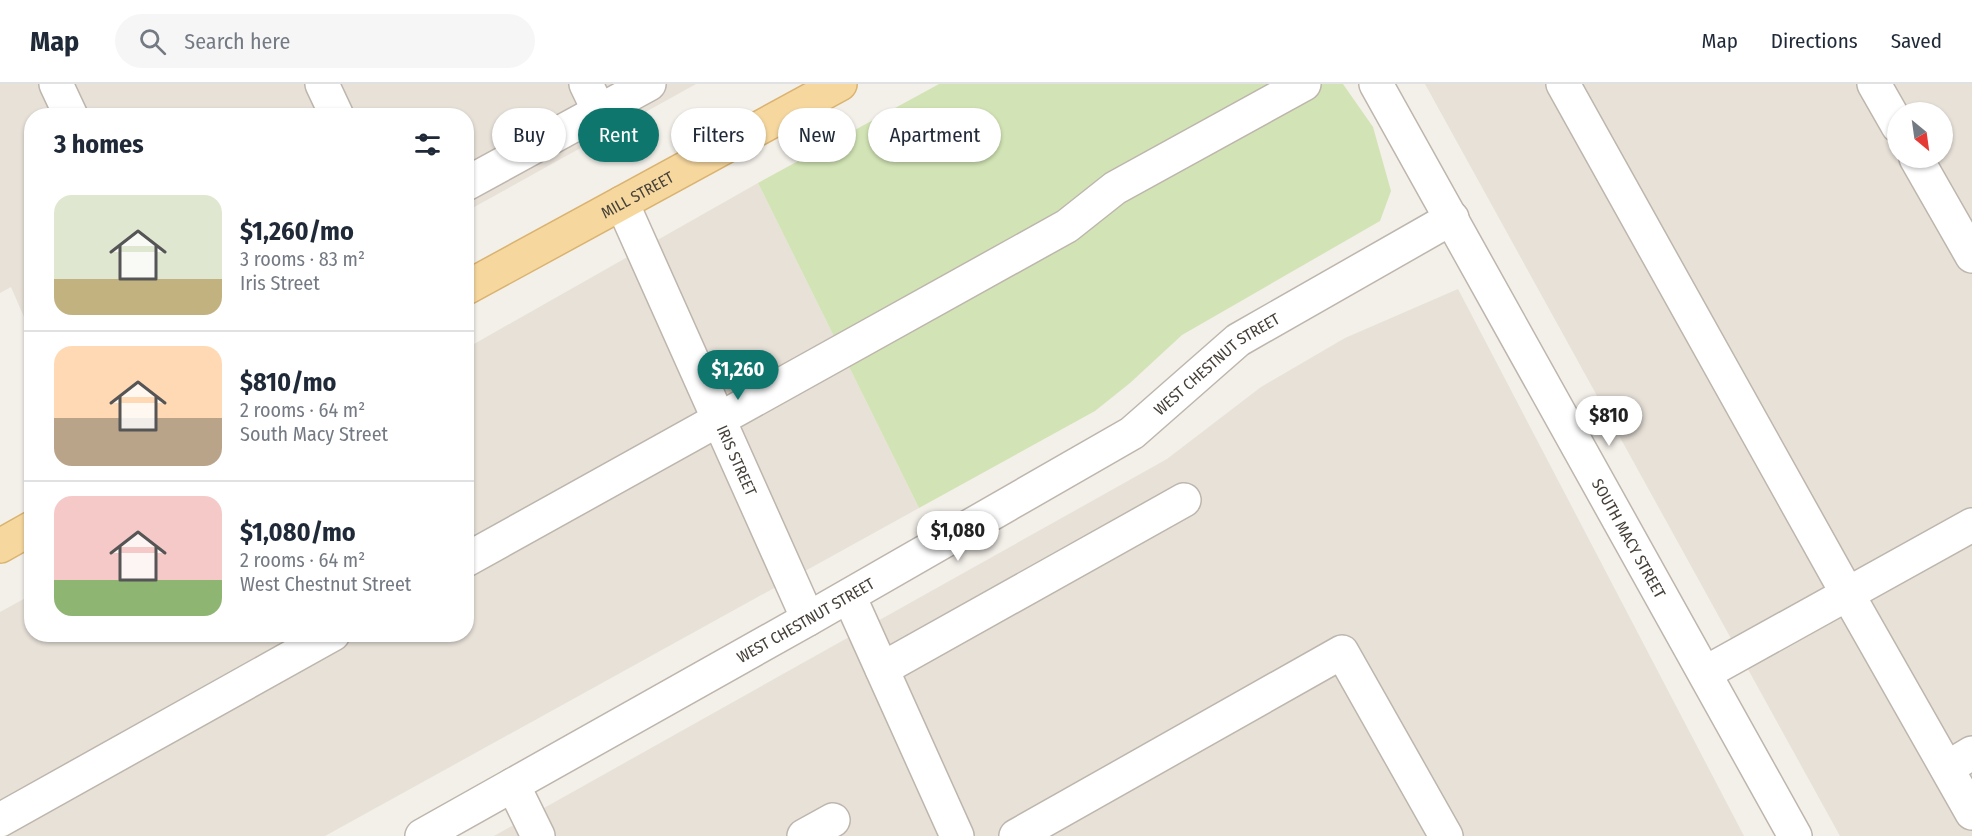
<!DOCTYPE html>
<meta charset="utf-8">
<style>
body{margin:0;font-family:"Fira Sans Condensed",sans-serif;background:#f6f6f7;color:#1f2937;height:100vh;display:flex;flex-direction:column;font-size:22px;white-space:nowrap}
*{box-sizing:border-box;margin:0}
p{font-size:20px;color:#747a83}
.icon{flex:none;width:33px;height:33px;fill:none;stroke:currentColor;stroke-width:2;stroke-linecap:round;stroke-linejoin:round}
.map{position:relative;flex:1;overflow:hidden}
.details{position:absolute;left:24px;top:24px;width:450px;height:534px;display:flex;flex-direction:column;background:#fff;border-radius:24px;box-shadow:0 2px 4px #0004}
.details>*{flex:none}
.guide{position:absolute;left:492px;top:24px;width:570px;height:54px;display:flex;gap:12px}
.needle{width:39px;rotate:151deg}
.tools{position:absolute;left:1887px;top:18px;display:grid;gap:12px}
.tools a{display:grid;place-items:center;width:66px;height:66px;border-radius:50%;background:#fff;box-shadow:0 2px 4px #0004;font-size:30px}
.price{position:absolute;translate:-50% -51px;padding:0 14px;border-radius:21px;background:#fff;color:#222;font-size:20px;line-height:39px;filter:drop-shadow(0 2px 3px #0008)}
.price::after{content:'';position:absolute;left:50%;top:36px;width:18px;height:14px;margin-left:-9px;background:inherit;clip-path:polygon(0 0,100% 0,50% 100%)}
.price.selected{background:#0f766e;color:#fff}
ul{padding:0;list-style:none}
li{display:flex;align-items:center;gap:18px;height:150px;padding:0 30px}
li+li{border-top:2px solid #e0e1e3}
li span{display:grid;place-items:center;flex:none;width:168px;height:120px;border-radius:18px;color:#555}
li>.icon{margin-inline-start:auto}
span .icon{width:72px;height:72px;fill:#fffc;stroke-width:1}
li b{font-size:26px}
h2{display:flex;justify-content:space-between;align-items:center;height:72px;padding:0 30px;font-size:26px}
.pill{padding:0 21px;border-radius:27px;background:#fff;box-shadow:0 2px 4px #0004;font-size:21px;line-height:54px}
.pill.selected{background:#0f766e;color:#fff}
header{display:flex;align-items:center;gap:36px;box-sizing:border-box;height:84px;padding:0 30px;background:#fff;border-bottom:2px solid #e0e1e3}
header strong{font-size:28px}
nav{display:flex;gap:33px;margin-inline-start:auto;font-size:21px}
.search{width:420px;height:54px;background:#f6f6f7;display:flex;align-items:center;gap:15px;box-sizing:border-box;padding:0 21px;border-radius:33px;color:#747a83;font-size:22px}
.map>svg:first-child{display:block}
</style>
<header>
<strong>Map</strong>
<div class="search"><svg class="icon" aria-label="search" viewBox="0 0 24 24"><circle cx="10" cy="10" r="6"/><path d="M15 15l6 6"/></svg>Search here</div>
<nav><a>Map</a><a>Directions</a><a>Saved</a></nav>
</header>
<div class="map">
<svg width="1972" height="752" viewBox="0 0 1972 752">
<rect width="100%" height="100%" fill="#f3efe9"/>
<path fill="#e7e1d8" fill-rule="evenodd" d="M0,0H696L467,127L466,32H32L31,249L11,203L0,209Z
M1425,0H1972V752H1840ZM1898,28H1942V74H1898Z
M758,99L919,424L325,752H0V528L31,511L32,550H466L467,264Z
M1458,205L1744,752H494L1167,375L1261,303L1345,254Z"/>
<path fill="#d2e4b5" d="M939,0H1343L1373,43L1391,107L1380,137L1182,251L1130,299L1095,327L919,424L758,99Z"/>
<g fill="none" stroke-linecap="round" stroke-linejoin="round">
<g stroke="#beb6ac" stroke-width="36">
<g id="minor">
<path d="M56,0L71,32"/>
<path d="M322,0L337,32"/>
<path d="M586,0L599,27"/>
<path id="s1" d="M1376,0L1795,752"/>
<path d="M1563,0L1847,509L1972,729"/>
<path d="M1874,0L1898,42"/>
<path d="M1916,74L1972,172"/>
<path d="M466,100L649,0"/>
<path id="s2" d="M622,119L808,535"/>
<path d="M466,476L1067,142L1115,104L1304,0"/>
<path d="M849,512L957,752"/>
<path d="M882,585L1184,416"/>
<path d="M1705,589L1972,441"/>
<path d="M1947,684L1972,669"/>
<path d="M513,701L538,752"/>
<path d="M0,736L333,550"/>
<path id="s3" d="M422,752L808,535L1132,349L1238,256L1452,134"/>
<path d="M804,752L833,736"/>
<path d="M1016,752L1342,568L1446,752"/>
</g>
</g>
<g stroke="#dab370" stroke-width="36">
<g id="major">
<path id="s4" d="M466,204L840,0"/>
<path d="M0,462L32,444"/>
</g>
</g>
<use href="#minor" stroke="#fff" stroke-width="33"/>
<use href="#major" stroke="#f6d89f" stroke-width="33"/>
</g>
<g text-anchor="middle" stroke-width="6" stroke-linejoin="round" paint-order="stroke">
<g font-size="16" fill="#464038" stroke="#fff">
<text dy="6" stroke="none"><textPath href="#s4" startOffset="195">MILL STREET</textPath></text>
<text dy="6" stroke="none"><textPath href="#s3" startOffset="926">WEST CHESTNUT STREET</textPath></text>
<text dy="6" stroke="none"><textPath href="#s2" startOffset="282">IRIS STREET</textPath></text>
<text dy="6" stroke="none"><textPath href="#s1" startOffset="520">SOUTH MACY STREET</textPath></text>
<text dy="6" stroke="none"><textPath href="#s3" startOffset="440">WEST CHESTNUT STREET</textPath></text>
</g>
</g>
</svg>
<div class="tools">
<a><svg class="needle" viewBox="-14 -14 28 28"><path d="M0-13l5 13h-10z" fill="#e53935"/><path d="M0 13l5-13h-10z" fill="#747a83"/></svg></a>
</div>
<b class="price selected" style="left:738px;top:317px">$1,260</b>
<b class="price" style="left:1609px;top:363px">$810</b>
<b class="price" style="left:958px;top:478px">$1,080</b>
<div class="guide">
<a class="pill">Buy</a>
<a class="pill selected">Rent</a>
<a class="pill">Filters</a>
<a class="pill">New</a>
<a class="pill">Apartment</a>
</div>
<section class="details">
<h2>3 homes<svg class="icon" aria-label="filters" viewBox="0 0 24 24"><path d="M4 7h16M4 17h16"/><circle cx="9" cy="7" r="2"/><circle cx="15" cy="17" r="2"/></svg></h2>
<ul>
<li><span style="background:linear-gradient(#dfe7d0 70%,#c2b280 0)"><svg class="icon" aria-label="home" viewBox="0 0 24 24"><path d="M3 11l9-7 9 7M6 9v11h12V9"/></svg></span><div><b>$1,260/mo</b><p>3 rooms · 83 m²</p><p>Iris Street</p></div></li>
<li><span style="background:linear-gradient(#ffd9b3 60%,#b9a48a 0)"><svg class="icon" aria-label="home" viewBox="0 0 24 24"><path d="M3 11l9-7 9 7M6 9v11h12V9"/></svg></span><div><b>$810/mo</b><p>2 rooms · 64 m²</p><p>South Macy Street</p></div></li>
<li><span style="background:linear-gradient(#f6c9c9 70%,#8fb573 0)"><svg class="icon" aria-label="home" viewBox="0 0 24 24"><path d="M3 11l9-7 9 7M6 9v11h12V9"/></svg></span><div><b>$1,080/mo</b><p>2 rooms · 64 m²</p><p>West Chestnut Street</p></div></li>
</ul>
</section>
</div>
